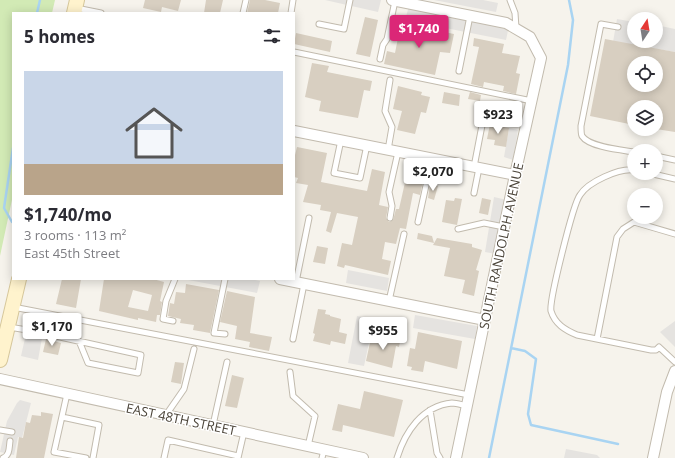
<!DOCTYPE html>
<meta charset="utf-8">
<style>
body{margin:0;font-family:"Open Sans",sans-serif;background:#f7f7f7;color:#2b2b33;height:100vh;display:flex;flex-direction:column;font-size:15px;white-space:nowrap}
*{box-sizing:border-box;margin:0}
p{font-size:13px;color:#7c7c81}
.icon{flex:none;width:22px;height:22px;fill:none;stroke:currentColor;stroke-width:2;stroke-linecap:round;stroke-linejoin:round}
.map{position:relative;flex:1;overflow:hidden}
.details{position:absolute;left:12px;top:12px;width:283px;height:268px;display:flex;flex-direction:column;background:#fff;border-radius:0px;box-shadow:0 2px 10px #0003}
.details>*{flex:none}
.needle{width:26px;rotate:12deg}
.controls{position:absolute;left:627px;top:12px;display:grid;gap:8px}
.controls a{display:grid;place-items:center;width:36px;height:36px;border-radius:50%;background:#fff;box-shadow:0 2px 10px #0003;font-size:20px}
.price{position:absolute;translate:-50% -34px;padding:0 9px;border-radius:4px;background:#fff;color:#222;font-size:13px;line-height:26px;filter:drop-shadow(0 1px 2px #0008)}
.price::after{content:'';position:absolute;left:50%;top:24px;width:12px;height:9px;margin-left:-6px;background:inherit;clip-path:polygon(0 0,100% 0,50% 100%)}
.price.active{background:#db2777;color:#fff}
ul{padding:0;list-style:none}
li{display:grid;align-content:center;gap:8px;height:212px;padding:0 12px}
li span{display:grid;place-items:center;height:124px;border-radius:0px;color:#555}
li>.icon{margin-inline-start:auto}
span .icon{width:72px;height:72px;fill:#fffc;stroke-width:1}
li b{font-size:17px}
h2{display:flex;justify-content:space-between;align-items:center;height:48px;padding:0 12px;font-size:17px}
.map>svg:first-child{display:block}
</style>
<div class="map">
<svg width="675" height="458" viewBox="0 0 675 458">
<rect width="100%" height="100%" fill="#f6f3ec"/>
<path fill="#d2eab5" d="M0,0H55L52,13H13V195L0,256Z"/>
<path fill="#e5e3e0" d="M325,0H381L378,12Z
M434,0H483L498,3L496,12Z
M409,6L509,26L506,40L405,20Z
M617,19L634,22V41H656V25L675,29V52L613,42Z
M509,128L518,130L513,160L504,157Z
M494,197L507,200L496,254L485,252Z
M348,270L389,278L387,291L346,283Z
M183,279H251L260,281L257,293Z
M31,312L46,316L38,360L21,356Z
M415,315L477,326L475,339L413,328Z
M357,316L374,319L364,366L348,363Z
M675,321V347L660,332Z
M20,400L31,403L22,438L18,437L14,455L0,452L7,421L17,403Z
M566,449L597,455L600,458H564Z"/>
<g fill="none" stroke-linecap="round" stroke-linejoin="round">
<path stroke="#a9d4f2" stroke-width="2.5" d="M37,13L40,0
M12,222L4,208L13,148
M511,348L525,351L536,359L528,414L531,425L618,444
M489,458L568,65L573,20L569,0"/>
</g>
<path fill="#d8cfc1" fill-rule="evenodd" d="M145,0H181L178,11L162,7L161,12L143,8Z
M206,0H223L220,13H204Z
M250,0H265L280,3L278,13H247Z
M365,17L378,20L370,57L356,54Z
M401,23L454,34L450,53L440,52L435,75L384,64L387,51L395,53Z
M296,33L332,41L330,52L294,44Z
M474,38L504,44L502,53L520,56L516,73L520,74L516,94L503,91L504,86L484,82L483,87L471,84L479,47L473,46Z
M605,39L675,52V132L656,129V107H634V125L590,116ZM634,63H656V85H634Z
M312,63L329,66L327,72L372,81L370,91L364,90L358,118L319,111L321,101L305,97Z
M398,86L422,92L421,95L430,97L426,113L421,112L415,134L397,130L402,111L393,109Z
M444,92L460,95L459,106L442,103Z
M470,92L481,95L480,101L468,99Z
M490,124L509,128L506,147L494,145L495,140L487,139Z
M297,147L327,153L321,182L367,191L372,169L385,172L379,205L388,207L386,218L389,222L393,220L396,209H399L406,178L423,181L420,195L413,193L406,229L400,228L396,244L385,242L382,259L391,261L388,275L345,265L344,268L337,266L342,243L352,245L358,217L337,213L331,233L326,231L331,212L320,210L321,205L303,202L308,185L296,183L298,178L294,177L295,170H294V159Z
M430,184L438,186L434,200L428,198Z
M455,198L462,199L457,225L442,222L446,200L454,201Z
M482,198L491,200L488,215L479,213Z
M418,233L432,236L434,243L417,239Z
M437,238L472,244V247L482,250L476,270L479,271L474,296L462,293L465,280L444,276L450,248L433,245Z
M317,246L328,248L325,264L313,262Z
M62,279H81L76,308L56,304Z
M104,279H153L164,282L160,301L162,302L160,315H157L156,322L138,318V320L99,311ZM133,290L152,295L148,311L128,307Z
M186,284L219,290L210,333L193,330L194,325L180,323L181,319L168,316L170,303L174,304L176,292L185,293Z
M227,291L255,297L250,333L272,337L269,351L249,347L250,342L235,339L237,326L220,322Z
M318,309L326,310L325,314L330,315V316L341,319L339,332L347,334L345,344L331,341L330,345L313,341L315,334L313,333Z
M418,332L462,341L457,369L425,361L423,372L411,370L412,367L407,366L410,348L415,349Z
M394,334L401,336L399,347L396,346L392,368L366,361L371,338L392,342Z
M46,339L61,343L58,355L43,352Z
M175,362L184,363L181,384L171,382Z
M232,375L244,378L237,408L225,406Z
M364,391L403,400L394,437L343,425L342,432L332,430L338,404L360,409Z
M41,412L53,414L44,458H16L19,437L23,438L26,422L30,423L32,415L41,416Z"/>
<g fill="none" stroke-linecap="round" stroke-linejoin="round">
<g stroke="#c2bbae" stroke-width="7">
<path id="lane" d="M510,0L515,13L516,28
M76,8L101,13
M243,13L246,0
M291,13L293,0
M319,24L344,29L350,0
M618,27L601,24L581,126C581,129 581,134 582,136C589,147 621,150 634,152
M294,52L532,101
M380,59L383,45L387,39L395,1
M459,71L470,16
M341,140L334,173L360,178L367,145
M388,150L392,127L385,111L390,80
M656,156L675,160
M474,167L484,115L505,119
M634,170C619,168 588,182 580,195C573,204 549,301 551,311C555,324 565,330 577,335L651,350H656L659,347L675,362
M649,173L675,179
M474,193L479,168
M390,218L392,206L389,192L398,152
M418,222L432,158
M458,229L484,223L504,227
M296,282L309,218
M389,301L404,234
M13,307L469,395
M173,321L163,319L166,301L175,279
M9,327L33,331L141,355L138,373L88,363L79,341
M225,334L214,333L225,279
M293,339L304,284
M597,339L617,237L623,229L634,222L675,234
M290,372L293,396L315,416L308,446
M67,394L54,452L86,458
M430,410L437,453L440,458
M166,415L184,389L194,349
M62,417L99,425L93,458
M213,425L227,362
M0,430L12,432
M3,458C10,455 9,448 10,441
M164,458L168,440L238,456
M238,458L244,432
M322,458L324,450
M397,458C405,432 422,406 452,403C457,403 462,405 467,406"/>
</g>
<g stroke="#c2bbae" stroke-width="12">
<path id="street" d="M392,0L506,23L530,37L541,58L515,175L456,458
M294,131L515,175
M280,279L485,320
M0,379L363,458
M653,458L667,392L675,371"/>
</g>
<g stroke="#d6c79b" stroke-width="16">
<path id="secondary" d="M74,13L77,0
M0,360L19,279"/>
</g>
<use href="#lane" stroke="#fff" stroke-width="5"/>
<use href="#street" stroke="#fff" stroke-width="10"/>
<use href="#secondary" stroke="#fff3cd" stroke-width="14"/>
</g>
<g text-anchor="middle" stroke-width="3" stroke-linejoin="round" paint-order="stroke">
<g font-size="13" fill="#4b4439" stroke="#fff">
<text transform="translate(501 246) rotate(-78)" y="5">SOUTH RANDOLPH AVENUE</text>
<text transform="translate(181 419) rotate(12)" y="5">EAST 48TH STREET</text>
</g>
</g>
</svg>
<div class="controls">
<a><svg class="needle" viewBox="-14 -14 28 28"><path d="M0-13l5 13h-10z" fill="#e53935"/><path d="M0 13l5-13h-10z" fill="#7c7c81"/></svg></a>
<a><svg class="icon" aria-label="locate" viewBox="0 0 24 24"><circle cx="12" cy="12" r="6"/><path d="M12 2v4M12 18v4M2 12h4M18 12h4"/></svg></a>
<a><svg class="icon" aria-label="layers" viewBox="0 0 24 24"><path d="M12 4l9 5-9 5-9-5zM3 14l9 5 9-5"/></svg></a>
<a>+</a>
<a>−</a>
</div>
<b class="price active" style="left:419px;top:49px">$1,740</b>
<b class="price" style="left:498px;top:135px">$923</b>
<b class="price" style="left:433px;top:192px">$2,070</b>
<b class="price" style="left:52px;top:347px">$1,170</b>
<b class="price" style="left:383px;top:351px">$955</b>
<section class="details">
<h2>5 homes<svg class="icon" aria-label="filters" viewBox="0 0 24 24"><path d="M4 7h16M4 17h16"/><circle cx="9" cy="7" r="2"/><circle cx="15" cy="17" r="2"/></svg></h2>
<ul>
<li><span style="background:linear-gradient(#c9d6e8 75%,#b9a48a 0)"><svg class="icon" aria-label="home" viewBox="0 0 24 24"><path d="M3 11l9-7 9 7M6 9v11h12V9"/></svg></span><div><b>$1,740/mo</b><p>3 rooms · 113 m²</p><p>East 45th Street</p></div></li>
</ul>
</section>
</div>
